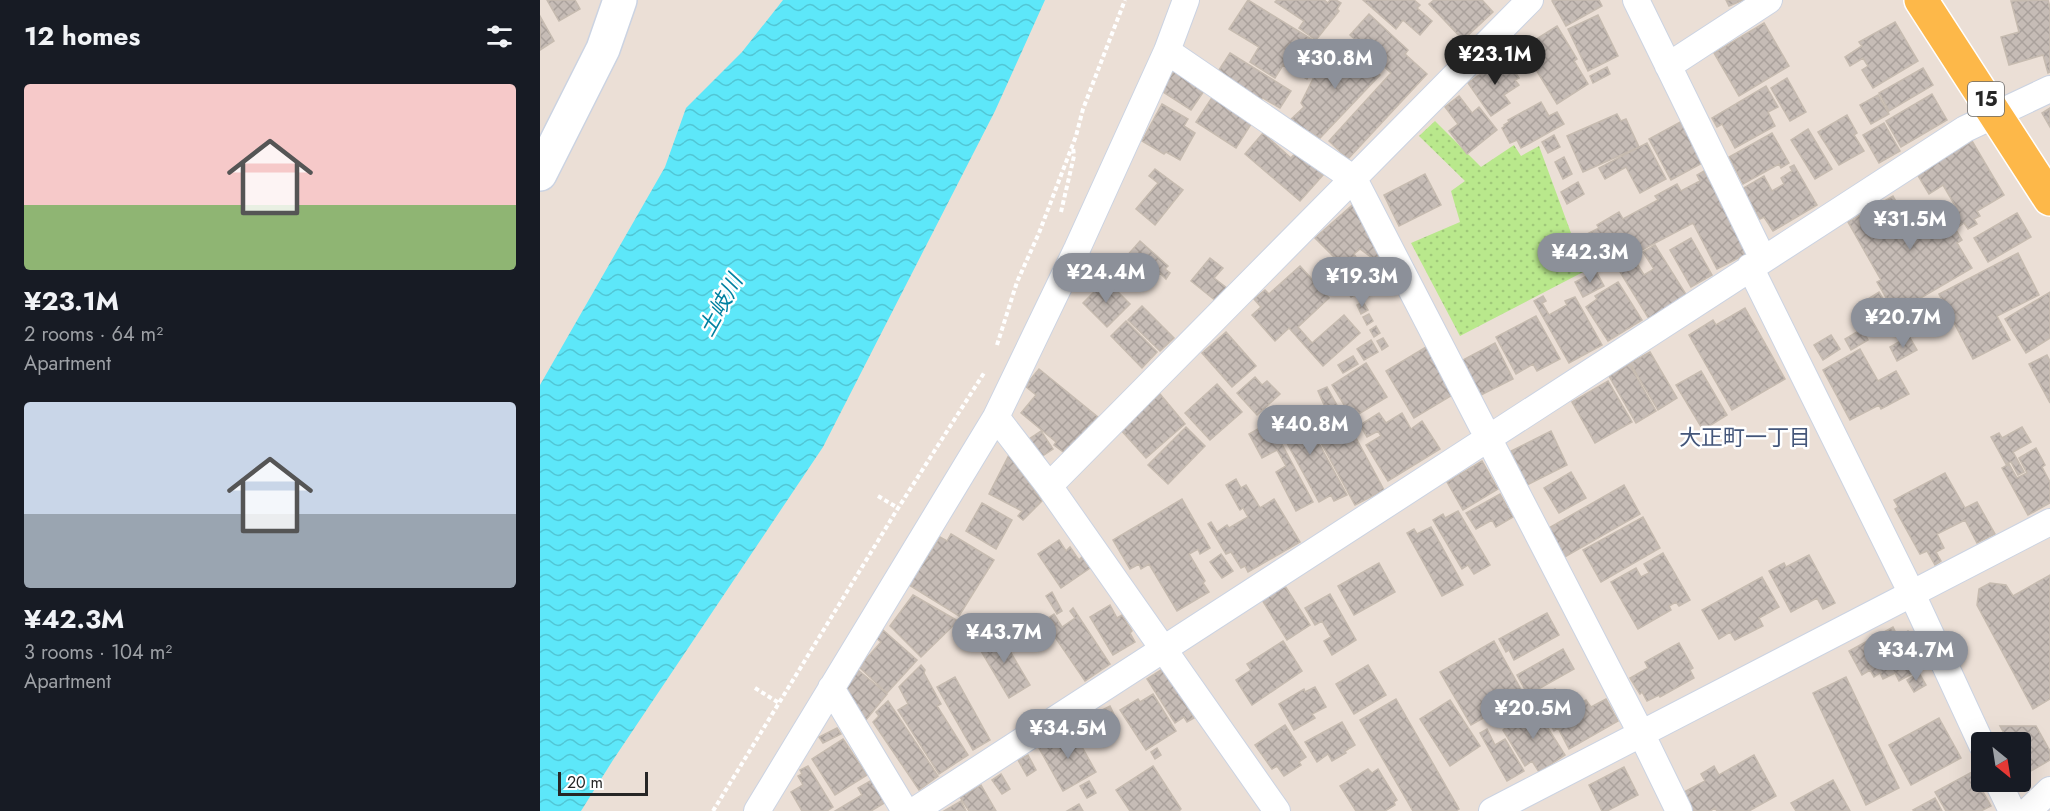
<!DOCTYPE html>
<meta charset="utf-8">
<style>
body{margin:0;font-family:Jost,"Noto Sans JP",sans-serif;background:#242831;color:#f1f3f6;height:100vh;display:flex;flex-direction:column;font-size:22px;white-space:nowrap}
*{box-sizing:border-box;margin:0}
p{font-size:20px;color:#9ea1a6}
.icon{flex:none;width:33px;height:33px;fill:none;stroke:currentColor;stroke-width:2;stroke-linecap:round;stroke-linejoin:round}
.map{position:relative;flex:1;overflow:hidden}
.sheet{display:flex;flex-direction:column;background:#171b24;width:540px}
.sheet>*{flex:none}
.needle{width:39px;rotate:150deg}
.fabs{position:absolute;left:1431px;top:732px;display:grid;gap:12px}
.fabs a{display:grid;place-items:center;width:60px;height:60px;border-radius:6px;background:#171b24;box-shadow:0 6px 24px #0002;font-size:30px}
.scale{position:absolute;left:18px;bottom:15px;width:90px;box-sizing:border-box;padding-left:6px;border:3px solid #262626;border-top:0;font-size:16px;line-height:21px;white-space:nowrap;color:#262626;-webkit-text-stroke:4px #fff;paint-order:stroke}
.price{position:absolute;translate:-50% -51px;padding:0 14px;border-radius:21px;background:#8c9099;color:#fff;font-size:20px;line-height:39px;filter:drop-shadow(0 2px 3px #0008)}
.price::after{content:'';position:absolute;left:50%;top:36px;width:18px;height:14px;margin-left:-9px;background:inherit;clip-path:polygon(0 0,100% 0,50% 100%)}
.price.on{background:#222;color:#fff}
ul{padding:0;list-style:none}
li{display:grid;align-content:center;gap:12px;height:318px;padding:0 24px}
li span{display:grid;place-items:center;height:186px;border-radius:6px;color:#555}
li>.icon{margin-inline-start:auto}
span .icon{width:108px;height:108px;fill:#fffc;stroke-width:1}
li b{font-size:26px}
h2{display:flex;justify-content:space-between;align-items:center;height:72px;padding:0 24px;font-size:26px}
main{display:flex;flex:1;min-height:0}
.map>svg:first-child{display:block}
</style>
<main>
<section class="sheet">
<h2>12 homes<svg class="icon" aria-label="filters" viewBox="0 0 24 24"><path d="M4 7h16M4 17h16"/><circle cx="9" cy="7" r="2"/><circle cx="15" cy="17" r="2"/></svg></h2>
<ul>
<li><span style="background:linear-gradient(#f6c9c9 65%,#8fb573 0)"><svg class="icon" aria-label="home" viewBox="0 0 24 24"><path d="M3 11l9-7 9 7M6 9v11h12V9"/></svg></span><div><b>¥23.1M</b><p>2 rooms · 64 m²</p><p>Apartment</p></div></li>
<li><span style="background:linear-gradient(#c9d6e8 60%,#9aa5b1 0)"><svg class="icon" aria-label="home" viewBox="0 0 24 24"><path d="M3 11l9-7 9 7M6 9v11h12V9"/></svg></span><div><b>¥42.3M</b><p>3 rooms · 104 m²</p><p>Apartment</p></div></li>
</ul>
</section>
<div class="map">
<svg width="1510" height="811" viewBox="0 0 1510 811">
<defs>
<pattern id="park-dots" width="8" height="8" patternUnits="userSpaceOnUse" patternTransform="scale(1.5)"><rect width="8" height="8" fill="#b9e88c"/><path d="M2 2h.1M6 6h.1" fill="none" stroke="#9fc779" stroke-width="1.8" stroke-linecap="round"/></pattern>
<pattern id="water-waves" width="16" height="10" patternUnits="userSpaceOnUse" patternTransform="scale(1.5)"><rect width="16" height="10" fill="#5de7f9"/><path d="M0 5q4-4 8 0t8 0" fill="none" stroke="#51c6d5"/></pattern>
<pattern id="building-cross-hatch" width="8" height="8" patternUnits="userSpaceOnUse" patternTransform="scale(1.5)"><rect width="8" height="8" fill="#c6bcb6"/><path d="M0 0l8 8M0 8l8-8" fill="none" stroke="#aaa19c"/></pattern>
</defs>
<rect width="100%" height="100%" fill="#ebdfd6"/>
<path fill="url(#park-dots)" d="M895,121L941,167L974,145L981,156L999,146L1045,271L920,336L871,243L920,222L911,191L925,181L879,136Z"/>
<path fill="url(#water-waves)" d="M243,0H505L455,111L283,447L73,760L41,811H0V385L125,167L146,108L202,52Z"/>
<path fill="url(#building-cross-hatch)" stroke="#c6bbb0" stroke-width="1.5" d="M7,0H35L40,9L19,21Z
M708,0L786,48L767,79L743,65L735,78L710,62L719,47L689,29Z
M737,0H784L788,3L790,0H796L801,3L797,9L799,11L776,40L759,28L764,21L735,2Z
M823,0H874L880,5L877,8L892,21L880,35L863,20L856,29Z
M894,0H942L953,12L923,40L889,4Z
M1013,0H1059L1062,6L1026,26L1012,1Z
M1186,0H1203L1189,6Z
M1508,0L1510,7V72L1508,73L1503,55L1469,65L1461,37L1479,32L1471,1Z
M829,14L868,50L865,54L887,74L808,159L789,141L851,73L810,35Z
M1058,15L1078,56L1048,71L1028,29Z
M0,16L14,41L0,50Z
M1355,22L1378,61L1333,88L1322,70L1328,66L1323,58L1310,66L1305,57L1322,46L1319,42Z
M1224,23L1249,66L1199,96L1174,53Z
M1017,26L1037,59L1034,61L1048,84L1017,104L984,50L991,45L990,43Z
M805,40L840,75L780,138L749,121L764,107L761,103L774,77Z
M690,53L751,91L740,108L723,98L721,100L677,73Z
M965,57L979,78L975,80L979,85L964,95L970,103L951,116L928,83Z
M1067,67L1070,74L1053,83L1050,76Z
M1383,68L1393,85L1349,111L1339,93Z
M634,71L664,91L651,110L620,90Z
M1247,78L1266,112L1250,121L1231,88Z
M1226,86L1238,107L1228,112L1235,126L1195,148L1182,124L1177,127L1172,118Z
M1392,94L1407,120L1361,147L1346,121Z
M1338,95L1349,114L1331,124L1320,105Z
M673,96L713,121L696,148L656,122Z
M919,96L932,113L939,107L957,130L927,154L909,131L918,124L905,107Z
M1001,102L1009,116L1017,112L1024,124L981,148L977,140L970,143L962,128L965,126L964,125L969,122L968,120Z
M622,104L648,119L644,126L655,133L640,160L626,152L624,154L602,141Z
M1510,108V127L1502,113Z
M1077,114L1081,121L1086,119L1099,147L1043,172L1027,136Z
M1307,115L1317,133L1314,135L1324,151L1299,165L1278,132Z
M1144,120L1166,161L1131,180L1109,139Z
M1344,123L1360,151L1339,163L1323,135Z
M1268,129L1292,169L1275,179L1251,140Z
M723,133L751,158L756,152L783,175L760,201L705,154Z
M1232,133L1249,163L1241,168L1239,164L1203,184L1189,157Z
M1014,135L1020,147L1008,153L1002,142Z
M1432,141L1464,195L1437,211L1440,216L1434,219L1437,224L1428,229L1424,223L1418,227L1408,211L1416,207L1403,185L1389,194L1377,174Z
M1107,143L1126,179L1100,193L1086,167L1065,179L1059,168Z
M1024,157L1032,174L1023,179L1015,162Z
M1254,165L1277,205L1233,231L1224,217L1220,219L1202,189L1224,176L1232,191L1244,184L1241,178L1252,171L1250,167Z
M615,169L643,190L615,225L596,209L618,183L609,176Z
M1164,171L1208,253L1177,269L1153,223L1062,271L1043,236L1059,228L1057,225L1079,212L1083,219L1118,200L1115,196L1137,184L1141,191L1160,181L1157,175Z
M885,174L901,205L859,226L844,195Z
M1038,182L1044,194L1027,204L1021,192Z
M1353,196L1369,224L1401,205L1422,240L1417,243L1432,268L1355,313L1337,282L1341,280L1308,222Z
M818,200L844,250L835,260L820,249L814,254L833,284L811,297L792,265L798,261L775,238Z
M1477,213L1491,237L1448,262L1434,238Z
M1151,238L1172,275L1151,287L1130,250Z
M600,241L628,266L625,269L630,273L626,279L620,273L605,290L578,266Z
M1115,245L1147,296L1109,319L1077,267L1093,257L1104,275L1114,269L1103,252Z
M1478,253L1499,295L1457,316L1470,340L1433,359L1399,294Z
M670,258L683,268L674,278L687,288L676,301L651,281Z
M760,266L789,298L758,327L772,343L804,315L820,333L783,366L749,328L735,341L712,315L721,307L714,299L725,290L729,294Z
M1056,271L1064,286L1043,297L1035,282Z
M841,277L845,283L838,287L835,281Z
M566,280L590,304L567,327L543,303Z
M1078,282L1102,320L1068,341L1046,307L1057,299L1055,296Z
M1339,292L1346,304L1327,316L1320,304Z
M1510,292V338L1486,353L1465,319Z
M1003,296L1006,301L1002,303L1009,315L1027,305L1025,301L1035,297L1062,345L1029,363L994,301Z
M823,302L828,310L821,314L817,305Z
M602,306L634,338L620,351L588,320Z
M1205,308L1245,379L1192,410L1149,335L1173,320L1176,325Z
M829,314L833,321L827,325L823,317Z
M996,316L1020,359L997,371L993,364L976,374L956,337Z
M586,321L617,352L602,368L571,336Z
M836,326L840,333L834,337L830,330Z
M1322,329L1328,340L1311,350L1305,339Z
M686,332L716,366L692,387L662,353Z
M1291,335L1300,349L1283,360L1274,345Z
M1369,336L1377,350L1357,361L1350,347Z
M843,338L848,346L842,350L837,341Z
M831,340L838,352L824,360L817,349Z
M955,343L973,379L939,396L921,361Z
M886,347L914,394L874,418L846,371Z
M1320,349L1338,381L1356,371L1369,394L1341,409L1339,405L1310,420L1283,370Z
M1110,352L1137,398L1118,410L1090,363Z
M1507,355L1510,361V403L1489,364Z
M813,356L818,364L803,373L798,365Z
M826,363L847,397L812,418L792,385Z
M1089,364L1116,411L1096,423L1069,376Z
M499,369L558,417L526,454L514,445L516,442L481,413L496,395L485,386Z
M1161,371L1187,415L1163,430L1136,385Z
M715,377L722,385L727,381L740,394L717,415L697,393Z
M1068,381L1092,422L1055,443L1032,402Z
M677,384L702,412L670,440L645,413Z
M787,387L799,409L788,414L778,391Z
M620,394L645,424L606,458L580,429Z
M759,407L807,495L794,501L791,495L779,502L735,421Z
M839,413L846,423L862,413L871,429L882,421L900,449L848,481L826,445L841,436L838,431L827,437L820,425Z
M730,422L773,502L756,511L736,472L746,466L737,450L722,458L709,434Z
M808,423L844,490L815,505L779,439Z
M646,427L665,446L628,484L608,465Z
M1482,427L1491,442L1473,452L1484,472L1478,475L1471,462L1466,464L1451,437L1459,433L1462,438Z
M501,431L513,449L501,457L489,439Z
M1011,431L1027,465L987,485L971,451Z
M1496,448L1505,465L1502,467L1510,482V503L1488,515L1462,468L1469,464L1477,478L1487,473L1479,458Z
M469,455L502,501L483,520L478,516L482,511L449,494Z
M942,461L958,489L923,510L907,482Z
M1031,472L1046,498L1019,513L1004,488Z
M1405,473L1425,508L1437,502L1455,534L1437,543L1425,520L1397,534L1404,548L1396,552L1401,561L1395,565L1387,551L1380,554L1355,509L1358,507L1354,500Z
M696,479L701,488L706,485L720,508L734,499L760,542L708,572L705,566L701,568L691,552L686,554L668,524L671,522L677,532L687,525L689,528L708,517L703,508L700,510L686,485Z
M1084,485L1100,514L1023,558L1007,529Z
M960,494L973,517L956,527L952,520L936,529L926,513Z
M642,499L670,548L660,554L658,549L649,554L665,581L663,583L669,592L637,611L609,564L601,569L599,564L590,569L573,540Z
M442,503L472,520L456,549L426,531Z
M918,511L950,565L934,574L928,565L922,569L893,520L903,514L905,518Z
M1103,517L1120,548L1061,582L1043,550Z
M891,527L923,585L902,596L867,533L874,529L877,534Z
M411,534L454,560L419,616L369,585L400,537L407,541Z
M519,540L526,551L530,547L539,560L542,557L550,568L521,588L498,554Z
M1123,553L1150,600L1139,606L1136,602L1129,606L1131,610L1098,629L1071,582L1096,568L1101,577L1109,573L1104,564Z
M681,554L693,571L682,578L670,562Z
M1269,555L1295,603L1283,609L1277,598L1251,612L1229,571L1244,563L1246,567Z
M839,563L855,592L814,615L798,586Z
M1510,575V699L1493,709L1437,605L1439,589L1450,583L1466,585L1473,596Z
M1222,577L1239,607L1219,618L1223,626L1195,640L1190,632L1179,639L1162,610Z
M745,586L770,625L747,640L722,600Z
M512,592L522,611L517,614L506,596Z
M790,594L816,640L792,655L784,641L791,637L782,621L775,625L765,608Z
M373,595L418,621L381,657L350,626Z
M570,605L577,618L582,615L592,631L590,633L595,642L573,655L550,617Z
M533,608L570,664L545,681L504,621L514,614L522,627L535,618L530,611Z
M1007,613L1019,635L974,660L969,650L966,652L959,639Z
M455,626L490,685L469,698L441,651L449,646L442,633Z
M1353,627L1358,637L1368,631L1388,665L1359,681L1355,673L1343,679L1340,673L1334,677L1330,670L1322,675L1309,651Z
M343,630L377,660L347,693L319,667L341,642L336,638Z
M743,641L762,671L712,705L696,680L711,670L707,664Z
M954,641L984,695L931,725L900,672Z
M1139,643L1153,668L1150,670L1154,678L1120,697L1119,695L1107,701L1102,692L1100,694L1090,678L1108,668L1105,662Z
M1023,649L1034,669L988,695L977,675Z
M381,665L385,670L384,673L401,704L397,706L428,755L399,774L358,710L368,704L359,687Z
M828,665L846,695L814,714L796,684Z
M624,668L654,718L647,722L644,717L635,723L607,679Z
M318,670L347,694L325,721L305,687Z
M1379,673L1386,685L1374,692L1367,680Z
M415,677L450,740L433,750L397,687Z
M1306,677L1359,788L1326,805L1273,693Z
M775,687L786,707L772,714L775,718L754,730L739,704L764,689L765,692Z
M1015,689L1028,710L1046,700L1051,707L1066,699L1078,721L1029,749L1018,728L1014,731L996,699Z
M613,694L636,731L606,750L580,710L598,699L600,702Z
M856,699L919,809L916,811H873L820,720Z
M910,700L940,746L910,766L880,719Z
M348,701L398,776L379,790L333,722L339,716L336,712Z
M570,706L579,725L562,734L552,715Z
M994,706L1025,755L999,772L992,761L985,766L963,730L965,728L963,725Z
M1399,718L1421,758L1371,785L1349,745Z
M802,722L815,745L805,751L806,753L792,761L788,754L777,762L765,742Z
M745,725L766,757L759,762L761,765L744,776L737,766L732,769L715,745Z
M1460,726H1496L1510,751V760L1482,776L1480,773V742H1469Z
M297,728L301,734L283,743L279,737Z
M532,729L556,772L523,791L499,748Z
M947,729L955,745L965,739L984,771L967,781L940,733Z
M303,739L327,775L295,795L272,759Z
M617,748L621,755L615,759L611,752Z
M488,755L496,770L487,776L478,760Z
M1214,755L1236,796L1209,811H1177L1175,808L1170,811H1152L1142,793L1165,781L1161,774L1174,766L1179,775Z
M268,766L293,807L287,811H262L251,792L263,785L258,776L262,774L260,770Z
M613,766L641,809L639,811H590L576,790Z
M1084,767L1098,795L1067,811H1062L1049,785Z
M828,769L832,773L838,769L857,800L854,802L855,805L845,811H816L800,786Z
M1432,772L1451,806L1441,811H1406L1395,792Z
M461,774L470,789L462,794L452,780Z
M332,780L346,802L331,811H295L322,795L318,788Z
M1293,780L1310,811H1256L1251,803Z
M549,781L556,793L547,798L540,786Z
M441,785L456,811H429L420,797Z
M1395,798L1402,811H1374L1373,810Z
M421,801L426,811H404Z
M539,804L543,811H527Z"/>
<g fill="none" stroke-linecap="round" stroke-linejoin="round">
<g stroke="#cbd3e2" stroke-width="28">
<path id="street" d="M1096,0L1223,259
M627,51L814,179L1102,735L1139,811
M1128,66L1229,0
M1210,267L1372,594L1442,745
M456,417L509,486L737,811
M509,486L990,0
M291,688L365,811
M1458,782L1472,811
M217,811L456,417L537,249L627,51L646,0
M374,811L1425,129L1510,89
M952,811L1510,522
M1488,811L1510,790"/>
</g>
<g stroke="#cbd3e2" stroke-width="36">
<path id="secondary" d="M0,174L63,49L80,0"/>
</g>
<g stroke="#fff" stroke-width="36">
<path id="primary" d="M1381,0L1510,199"/>
</g>
<path stroke="#fff" stroke-width="4" stroke-dasharray="4.5 3" stroke-linecap="butt" d="M521,212L534,156L533,147
M457,345L477,282L499,233L536,136L543,109L585,0
M338,496L358,508
M215,688L239,703
M173,811L355,513L444,373"/>
<use href="#street" stroke="#fff" stroke-width="26"/>
<use href="#secondary" stroke="#fff" stroke-width="33"/>
<use href="#primary" stroke="#fdb849" stroke-width="33"/>
</g>
<g text-anchor="middle" stroke-width="5" stroke-linejoin="round" paint-order="stroke">
<rect fill="#fff" stroke="#676767" stroke-width="1.5" x="1428" y="82" width="36" height="34" rx="4.5"/>
<g font-size="20" font-weight="bold" fill="#262626">
<text x="1446" y="106">15</text>
</g>
<g font-size="22" font-style="italic" fill="#0181a0" stroke="#fff">
<text transform="translate(180 305) rotate(-61)" y="8">土岐川</text>
</g>
<g font-size="22" fill="#44567a" stroke="#fff">
<text x="1205" y="445">大正町一丁目</text>
</g>
</g>
</svg>
<div class="fabs">
<a><svg class="needle" viewBox="-14 -14 28 28"><path d="M0-13l5 13h-10z" fill="#e53935"/><path d="M0 13l5-13h-10z" fill="#9ea1a6"/></svg></a>
</div>
<div class="scale">20 m</div>
<b class="price on" style="left:955px;top:86px">¥23.1M</b>
<b class="price" style="left:795px;top:90px">¥30.8M</b>
<b class="price" style="left:1370px;top:251px">¥31.5M</b>
<b class="price" style="left:1050px;top:284px">¥42.3M</b>
<b class="price" style="left:566px;top:304px">¥24.4M</b>
<b class="price" style="left:822px;top:308px">¥19.3M</b>
<b class="price" style="left:1363px;top:349px">¥20.7M</b>
<b class="price" style="left:770px;top:456px">¥40.8M</b>
<b class="price" style="left:464px;top:664px">¥43.7M</b>
<b class="price" style="left:1376px;top:682px">¥34.7M</b>
<b class="price" style="left:993px;top:740px">¥20.5M</b>
<b class="price" style="left:528px;top:760px">¥34.5M</b>
</div>
</main>
